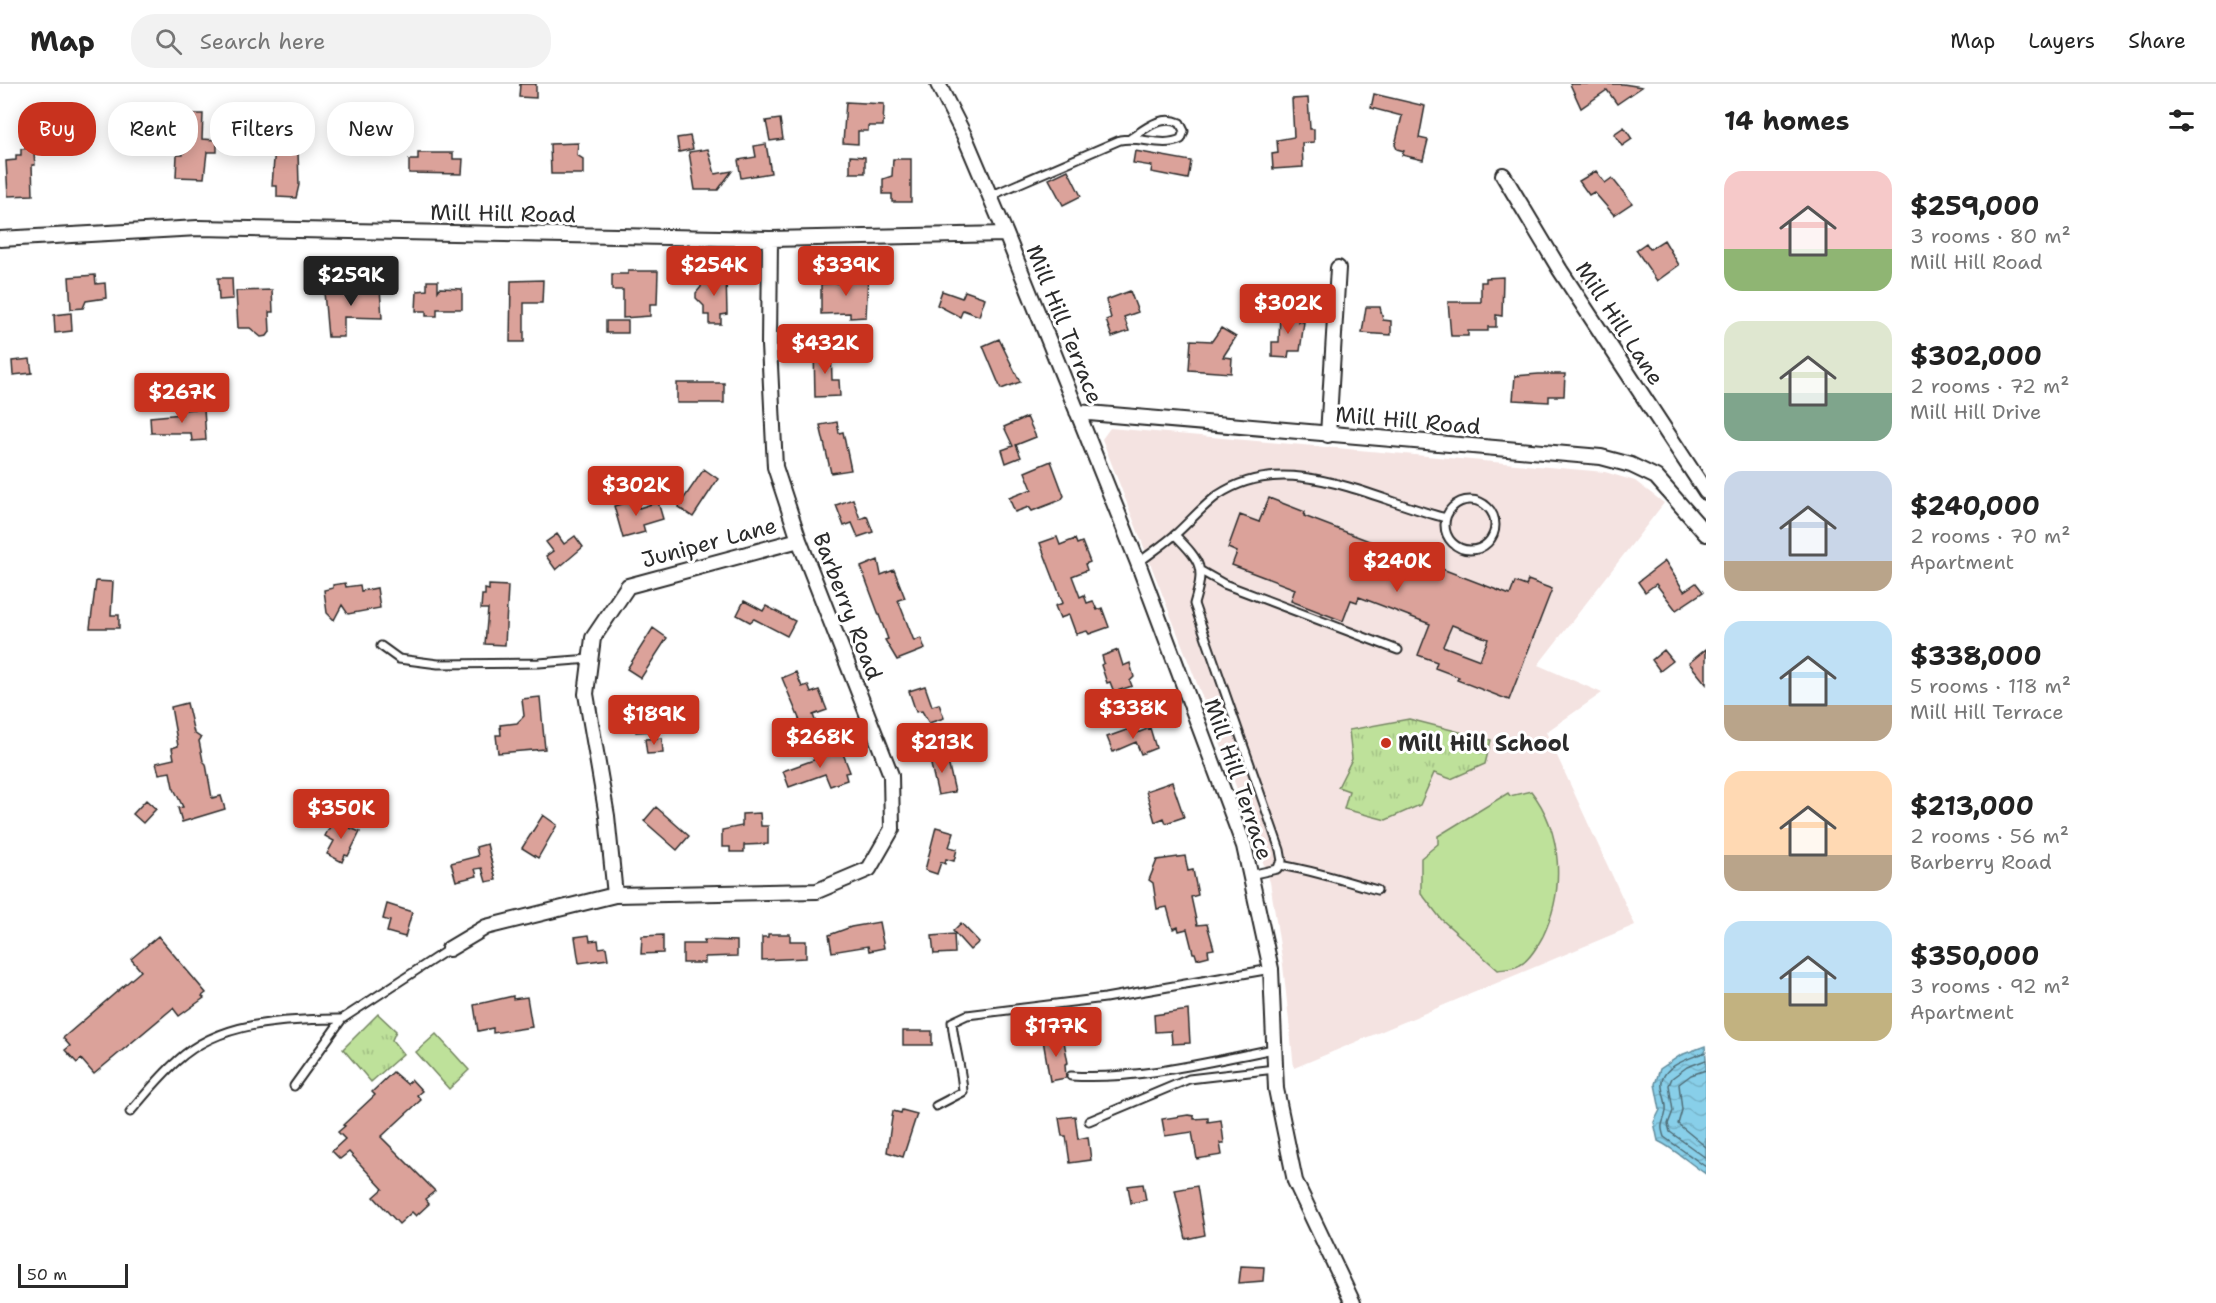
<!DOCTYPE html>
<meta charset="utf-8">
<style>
body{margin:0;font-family:"Shantell Sans",sans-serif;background:#f2f2f2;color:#222;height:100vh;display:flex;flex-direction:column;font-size:22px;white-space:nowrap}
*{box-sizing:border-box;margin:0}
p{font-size:20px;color:#767676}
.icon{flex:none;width:33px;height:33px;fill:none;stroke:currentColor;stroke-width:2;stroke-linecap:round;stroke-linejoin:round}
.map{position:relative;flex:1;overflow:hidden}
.side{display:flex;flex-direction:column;background:#fff;width:510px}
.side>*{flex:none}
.hud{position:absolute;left:18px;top:18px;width:570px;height:54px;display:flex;gap:12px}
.scale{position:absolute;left:18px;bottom:15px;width:110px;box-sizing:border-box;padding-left:6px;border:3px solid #2b2b2b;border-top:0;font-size:16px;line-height:21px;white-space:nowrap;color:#2b2b2b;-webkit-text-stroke:4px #fff;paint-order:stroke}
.price{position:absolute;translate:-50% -51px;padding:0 14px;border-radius:6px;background:#c8321e;color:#fff;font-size:20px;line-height:39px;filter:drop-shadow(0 2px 3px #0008)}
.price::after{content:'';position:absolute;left:50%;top:36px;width:18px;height:14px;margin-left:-9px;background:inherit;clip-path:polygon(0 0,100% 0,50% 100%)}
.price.selected{background:#222;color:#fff}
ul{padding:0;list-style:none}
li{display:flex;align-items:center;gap:18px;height:150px;padding:0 18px}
li span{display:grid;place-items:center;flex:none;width:168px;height:120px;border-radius:18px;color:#555}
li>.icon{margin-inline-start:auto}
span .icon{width:72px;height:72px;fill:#fffc;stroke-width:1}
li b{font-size:26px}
h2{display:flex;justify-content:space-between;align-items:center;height:72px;padding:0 18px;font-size:26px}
.tag{padding:0 21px;border-radius:24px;background:#fff;box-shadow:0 3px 15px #0003;font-size:21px;line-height:54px}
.tag.selected{background:#c8321e;color:#fff}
header{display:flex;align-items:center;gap:36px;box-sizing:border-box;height:84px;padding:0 30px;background:#fff;border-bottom:2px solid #e0e0e0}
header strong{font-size:28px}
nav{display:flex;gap:33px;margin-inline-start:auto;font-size:21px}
.search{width:420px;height:54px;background:#f2f2f2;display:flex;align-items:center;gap:15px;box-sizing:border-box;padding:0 21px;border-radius:24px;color:#767676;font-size:22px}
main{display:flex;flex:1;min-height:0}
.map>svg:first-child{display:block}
</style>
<header>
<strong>Map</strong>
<div class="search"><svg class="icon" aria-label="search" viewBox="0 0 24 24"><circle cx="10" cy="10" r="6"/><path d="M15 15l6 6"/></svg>Search here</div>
<nav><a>Map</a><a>Layers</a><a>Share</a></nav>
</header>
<main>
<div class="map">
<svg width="1706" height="1219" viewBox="0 0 1706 1219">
<defs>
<pattern id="park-tufts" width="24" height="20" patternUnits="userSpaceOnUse" patternTransform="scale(1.5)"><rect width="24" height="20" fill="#bee19a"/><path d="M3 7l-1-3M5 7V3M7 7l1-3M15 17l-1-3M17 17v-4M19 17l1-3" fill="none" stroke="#a3c185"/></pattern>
<pattern id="water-waves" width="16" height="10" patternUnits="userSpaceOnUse" patternTransform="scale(1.5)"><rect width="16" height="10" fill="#88cfe9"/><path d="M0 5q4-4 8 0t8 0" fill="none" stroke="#76b2c8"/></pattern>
</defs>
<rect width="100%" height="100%" fill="#fff"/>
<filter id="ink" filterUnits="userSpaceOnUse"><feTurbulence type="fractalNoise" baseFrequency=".0167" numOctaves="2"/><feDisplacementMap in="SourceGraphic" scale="12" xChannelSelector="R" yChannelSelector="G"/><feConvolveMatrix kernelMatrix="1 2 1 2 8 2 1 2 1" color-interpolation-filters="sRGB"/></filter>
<g filter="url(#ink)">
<path fill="#f4e3e1" d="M1110,344L1605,388L1635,397L1664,419L1538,581L1602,609L1546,648L1635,841L1294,984L1283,881L1270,798L1224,669L1102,355Z"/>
<path fill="url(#park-tufts)" stroke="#748662" stroke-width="1.5" d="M1409,635L1491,656L1485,680L1451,695L1434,689L1420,721L1386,736L1344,725L1349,707L1338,703L1352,675L1349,646Z
M378,930L396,947L392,956L403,970L371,998L343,965Z"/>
<path fill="#bee19a" stroke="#748662" stroke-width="1.5" d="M1531,707C1563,748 1565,806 1543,852C1538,861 1530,876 1520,881C1514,885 1504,885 1498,886L1441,835L1421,809V774L1438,760V752L1508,709L1510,712Z
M436,950L469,986L449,1005L416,968Z"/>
<path fill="url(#water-waves)" stroke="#638d9d" stroke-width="1.5" d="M1705,962L1706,974V1090C1690,1080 1675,1065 1658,1057L1654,1038L1660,1026L1655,1000L1660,985L1681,971Z"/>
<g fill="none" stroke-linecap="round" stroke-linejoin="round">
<path stroke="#506d77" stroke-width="1.5" d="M1706,968C1691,974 1659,982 1662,1003C1663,1011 1667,1019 1666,1027C1664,1040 1659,1038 1664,1053L1706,1083
M1706,976L1687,983L1672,994L1669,1001L1673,1027L1668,1040L1670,1048L1706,1074
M1706,986L1691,991L1679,1000L1682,1026L1678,1040L1706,1063"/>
</g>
<path fill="#dba29a" stroke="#2b2b2b" stroke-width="1.5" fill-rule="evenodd" d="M520,0H536V14L519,13Z
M1570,0H1623L1642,3L1617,20L1607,6L1581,24Z
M1374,10L1425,22L1419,54L1428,56L1423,76L1402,71L1404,67L1397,65L1395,61L1402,32L1371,24Z
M1308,14L1310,45H1314V58L1302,59L1303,83L1273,85L1272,70L1278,69L1277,56L1294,53L1292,15Z
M846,18L884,20L883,42H868V47H858V60L843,59Z
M279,19L281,24L289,20L296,35L273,47L265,33L270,30L268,25Z
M186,30H203L202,55L217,56V68H207L204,94L176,93L177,71H183L185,64Z
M780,35L783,55L770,57L766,37Z
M1624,43L1632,55L1622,62L1614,50Z
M276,49L305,51L304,60L298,67L299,101L296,114L277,113V102H272Z
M51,51V69L34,70L35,81H32L33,111L8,112L6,77L16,76V71H21V65L30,64L29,52Z
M690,52L693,65L679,68L677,54Z
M578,59L577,71L583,75V90H551L550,60Z
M766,60L771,89L741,94L738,76L756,73L754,62Z
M708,65L715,90L732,87L718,106H695L689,68Z
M1135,67L1191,77L1188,95L1151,88L1152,82L1133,79Z
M418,69H453V75H463L462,90L409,89V76H418Z
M850,72L865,73V89H850Z
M893,75H911V118H892V110H883V95L892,92Z
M1068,86L1081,112L1063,121L1049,95Z
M1596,87L1605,99L1612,94L1632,119L1614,131L1594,108L1589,111L1579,97Z
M1664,156L1679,181L1657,197L1636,166L1646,159L1650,165Z
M628,187H658L657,220H650V232L623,234V206H612V190H628Z
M1594,187L1602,199L1590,207L1582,195Z
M726,190L727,230L721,231V240H709V231H704V222L696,214V209L701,203V191Z
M95,191L96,200L105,199L106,214L86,217L83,224L71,225L69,193Z
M868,191L866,233L850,234V229L821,230V200L851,198V192Z
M1503,193L1502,232L1496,231V243H1488V247H1468V252H1451L1448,218H1481V198H1486V194Z
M218,194H232L233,215L219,216Z
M543,196L542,219H524V258H510L511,197Z
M427,197H438V207L440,204L462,205V225H437V232H426V227H416L417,207L427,206Z
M364,202L380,204L382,234L344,233V253H328L324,208H338V203Z
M272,206L273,228H269L270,248L267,252L261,253L250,244H238L236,207Z
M942,207L962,214L965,207L985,214L979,232L963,226L960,233L937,221Z
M1130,207L1138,228L1124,233L1129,247L1112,253L1106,236L1111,234L1106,216Z
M1366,223H1380L1383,236L1391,237V251L1362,249Z
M1280,227L1299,228L1298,238H1304L1300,267H1289L1288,274L1272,273V258H1279Z
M71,229L72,247L55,249L54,231Z
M606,237H628V249H606Z
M1221,244L1236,253L1223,273L1232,274L1231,289L1189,286L1191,256L1212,257Z
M999,255L1020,298L1001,305L983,262Z
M814,265H831L832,296H839L840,312L815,313Z
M30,275L32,289L13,291L12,277Z
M1539,290H1565L1564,312H1549V318L1513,316L1515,292Z
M677,299H724V319H677Z
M195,325H204L206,356L192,357L191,349H151L150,333L182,330L181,326Z
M1027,333L1036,353L1016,361L1021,373L1006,379L1002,366L1013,362L1004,343Z
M837,338L839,349L843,348L851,386L831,389L820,341Z
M1051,377L1064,412L1061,416L1032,427L1029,423L1015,428L1009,414L1032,405L1025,388Z
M704,385L718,395L693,433L678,423Z
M1269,414L1305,428L1304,432L1510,511L1515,498L1526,502L1528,496L1552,505L1509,616L1457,596L1459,593L1435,584L1437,578L1418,571L1430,540L1359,513L1357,518L1351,516L1343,537L1291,517L1295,505L1232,481L1237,468L1228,464L1240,431L1259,438ZM1452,541L1488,555L1480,576L1443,562Z
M853,415L860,435L867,432L873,448L858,453L852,439L844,442L836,421Z
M636,416L639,424L658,418L663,435L643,441L645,448L623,454L614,422Z
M557,450L564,460L575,452L583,463L556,486L546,472L553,467L546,458Z
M1057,453L1060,461L1075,455L1077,460L1082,458L1090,478L1085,480L1087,486L1072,492L1080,513L1084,511L1087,519L1093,517L1097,526L1102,524L1109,543L1089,550L1087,547L1076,550L1069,531L1060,534L1055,522L1063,519L1040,459Z
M878,476L881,491L894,486L905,514L898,516L914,557L921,554L925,565L897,576L885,556L888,555L861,483Z
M1665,477L1684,507L1696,499L1703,508L1676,526L1656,500L1645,508L1638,498Z
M96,497L113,498L111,531H119V544H90Z
M345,499L346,503L360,501L361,507L377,504L380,524L348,530L342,521L334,536L327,529L324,506L333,504V501Z
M489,501L508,502L505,561L485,560L488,525H481L482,511H485V505L489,506Z
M744,517L763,527L766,522L795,537L787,552L754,535L750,538L737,531Z
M653,544L667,554L641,594L627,585Z
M1706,565V600L1689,579Z
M1118,566L1123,582L1130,579L1134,593L1130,597L1132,602L1114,608L1110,598L1107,599L1101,581L1104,579L1102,572Z
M1664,566L1673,577L1660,587L1652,576Z
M796,588L802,603L808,601L811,609L819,606L827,626L813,631L816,639L803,644L782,594Z
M925,602L932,622L939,620L944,634L929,639L922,627L916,628L909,607Z
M540,613L545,665L498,669L496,651H501L500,641L517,639L524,632L522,615Z
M187,619L194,649L201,654L199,657L203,677L206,680L212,714L221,712L225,725L182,738L178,724L183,723L173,703L170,688L159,690L156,679L174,675L172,664L178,662L171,623Z
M652,625L654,647L636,648L635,626Z
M1135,643L1137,649L1150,644L1156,664L1141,670L1136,658L1113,668L1107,653Z
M971,647L975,663L959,667L955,651Z
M662,654L663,669L647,670L645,655Z
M827,665L830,671L842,667L850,688L845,689L847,696L830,702L825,690L789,703L783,687L819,674L817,669Z
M946,669L955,708L938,711L929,672Z
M1172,698L1184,733L1166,739L1164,734L1155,738L1146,707Z
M146,716L156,725L143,739L133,730Z
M656,723L689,752L677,766L644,737Z
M760,729L761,742H768V760L744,761V768H730V763H722V746L742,742V730Z
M543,731L557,741L538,774L522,764Z
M333,737L360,748L348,772L345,771L342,778L327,770L334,757L325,752Z
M936,743L954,748L949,763L957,765L954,777L946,775L945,780L941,778L937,790L925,786Z
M487,760L496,796L486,798L482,784L475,785L477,792L456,797L451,779L478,772L476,763Z
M1185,772L1188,787L1193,786L1198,811L1191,813L1197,841L1207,840L1214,865L1208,866L1209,872L1197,875L1195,869H1193L1187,845L1179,847L1178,843L1173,845L1167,823L1157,825L1153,799L1149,796L1157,776Z
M387,820L412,828L405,853L387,848L390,837L383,835Z
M879,838L884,864L869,867L868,862L832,868L829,851L851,843Z
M961,839L979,858L970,866L953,847Z
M768,850H790V857H806V874L762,876V853H768Z
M954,850L955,869L934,870L932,852Z
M589,851L590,857L598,856L599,864L606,863L608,875L579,879L575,853Z
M663,851V869L641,870L642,852Z
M158,852L206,909L202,912L204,914L179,932L173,924L94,990L81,975L77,979L65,966L70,962L63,954L141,887L131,875Z
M704,856L737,857V872L705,873V879H683V860H705Z
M513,912V915L527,913L532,943L493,949V944L478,947L474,921Z
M1188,926L1190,959L1172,960L1171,947L1155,948L1154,931Z
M903,947H932V961H903Z
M1063,952L1068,979L1065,980L1066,994L1050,997L1043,956Z
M393,988L407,1000L412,996L422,1007L417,1011L421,1016L381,1053L435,1107L425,1115L429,1120L416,1132L412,1128L399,1140L374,1113L383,1105L349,1068L340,1075L332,1067L345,1055L338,1048L345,1042L343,1041L375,1011L372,1008Z
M902,1026L917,1030L903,1073L887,1068L893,1027L901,1029Z
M1188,1031L1194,1032V1035L1208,1034V1038L1221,1036L1224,1059H1220L1222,1071L1197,1075L1192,1048L1165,1052L1162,1035Z
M1075,1032L1078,1055L1088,1053L1091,1076L1070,1079L1066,1052H1062L1059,1034Z
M1143,1100L1146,1116L1131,1119L1128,1102Z
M1197,1102L1205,1151L1186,1155L1175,1106Z
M1241,1182L1264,1183L1263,1197L1239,1199Z"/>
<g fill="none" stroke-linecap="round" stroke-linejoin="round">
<g stroke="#2b2b2b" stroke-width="11">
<path id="lane" d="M990,112L1120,56C1140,52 1163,64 1181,55L1184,47L1180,39C1162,30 1146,44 1131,54
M1445 441a25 25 0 1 1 50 0a25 25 0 1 1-50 0Z
M1175,451C1202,479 1205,483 1194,520L1280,766L1282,777L1277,785L1250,791
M1138,479C1151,469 1166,459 1178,448C1191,436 1204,421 1218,411C1287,364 1376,417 1446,434
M1201,487L1224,500L1398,566
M381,562L399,575L438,580L539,579L590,575
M1279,781C1313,786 1344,797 1377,806
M1071,992C1140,996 1207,978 1274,965
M294,1002L342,935L449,865
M936,1022L963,1008C962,984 954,962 952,938L967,931L1105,914L1271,885
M130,1028C145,1011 160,992 177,977C221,936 286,936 342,935
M1089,1037L1189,995L1275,985"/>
</g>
<g stroke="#2b2b2b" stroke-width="18">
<path id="street" d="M938,0L964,51L1006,150L1138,479L1244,762L1271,885L1276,1005L1295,1097L1353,1219
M1503,91L1560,186L1706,408
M0,155L198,144L770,155L1006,150
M1077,328L1601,373L1631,381L1656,393L1706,450
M1328,351L1338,184
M615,811L607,732L586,610L593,554L628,502L799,456
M449,865L486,843L615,811L817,807L869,785L892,745L891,691L799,456L775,383L769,261L770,155"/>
</g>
<use href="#lane" stroke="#fff" stroke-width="7"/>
<use href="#street" stroke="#fff" stroke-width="14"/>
</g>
</g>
<circle fill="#c8321e" stroke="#fff" stroke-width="2" cx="1386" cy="659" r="6"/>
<g text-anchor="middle" stroke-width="6" stroke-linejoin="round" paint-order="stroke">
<g font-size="22" fill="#2b2b2b" stroke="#fff">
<text transform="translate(503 129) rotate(1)" y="8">Mill Hill Road</text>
<text transform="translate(1620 239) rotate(57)" y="8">Mill Hill Lane</text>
<text transform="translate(1065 240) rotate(68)" y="8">Mill Hill Terrace</text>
<text transform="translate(1408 336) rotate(5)" y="8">Mill Hill Road</text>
<text transform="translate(709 458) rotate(-15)" y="8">Juniper Lane</text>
<text transform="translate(848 522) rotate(69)" y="8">Barberry Road</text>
<text transform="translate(1239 695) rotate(71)" y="8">Mill Hill Terrace</text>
</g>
<g font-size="22" font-weight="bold" fill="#2b2b2b" stroke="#fff" text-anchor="start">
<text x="1398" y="667">Mill Hill School</text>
</g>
</g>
</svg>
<div class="scale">50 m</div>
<b class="price" style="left:714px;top:213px">$254K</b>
<b class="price" style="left:846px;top:213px">$339K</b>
<b class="price selected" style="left:351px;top:223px">$259K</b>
<b class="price" style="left:1288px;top:251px">$302K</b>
<b class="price" style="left:825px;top:291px">$432K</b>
<b class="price" style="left:182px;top:340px">$267K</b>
<b class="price" style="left:636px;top:433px">$302K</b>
<b class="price" style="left:1397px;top:509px">$240K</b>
<b class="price" style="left:1133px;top:656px">$338K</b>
<b class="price" style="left:654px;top:662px">$189K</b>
<b class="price" style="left:820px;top:685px">$268K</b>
<b class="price" style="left:942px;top:690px">$213K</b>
<b class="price" style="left:341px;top:756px">$350K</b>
<b class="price" style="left:1056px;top:974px">$177K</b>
<div class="hud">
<a class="tag selected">Buy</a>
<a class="tag">Rent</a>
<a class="tag">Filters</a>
<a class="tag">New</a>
</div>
</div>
<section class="side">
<h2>14 homes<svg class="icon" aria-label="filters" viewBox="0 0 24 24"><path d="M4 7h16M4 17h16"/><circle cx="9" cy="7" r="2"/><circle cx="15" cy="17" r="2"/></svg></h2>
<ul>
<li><span style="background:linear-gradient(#f6c9c9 65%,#8fb573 0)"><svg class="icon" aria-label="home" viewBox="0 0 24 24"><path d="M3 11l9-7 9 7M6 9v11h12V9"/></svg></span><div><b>$259,000</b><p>3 rooms · 80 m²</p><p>Mill Hill Road</p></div></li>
<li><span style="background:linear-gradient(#dfe7d0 60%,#7fa58c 0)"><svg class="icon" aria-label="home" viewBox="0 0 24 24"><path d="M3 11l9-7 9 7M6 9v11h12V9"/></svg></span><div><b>$302,000</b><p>2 rooms · 72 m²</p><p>Mill Hill Drive</p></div></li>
<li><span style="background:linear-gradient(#c9d6e8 75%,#b9a48a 0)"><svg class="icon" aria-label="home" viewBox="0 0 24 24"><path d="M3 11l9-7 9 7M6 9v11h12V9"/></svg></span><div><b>$240,000</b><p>2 rooms · 70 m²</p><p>Apartment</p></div></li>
<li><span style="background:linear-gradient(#bfe0f5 70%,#b9a48a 0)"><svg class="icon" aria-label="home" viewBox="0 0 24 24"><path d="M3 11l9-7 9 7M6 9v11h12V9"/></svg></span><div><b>$338,000</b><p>5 rooms · 118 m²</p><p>Mill Hill Terrace</p></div></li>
<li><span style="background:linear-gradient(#ffd9b3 70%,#b9a48a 0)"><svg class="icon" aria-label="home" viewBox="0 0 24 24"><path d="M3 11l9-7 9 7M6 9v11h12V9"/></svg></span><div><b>$213,000</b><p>2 rooms · 56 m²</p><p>Barberry Road</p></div></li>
<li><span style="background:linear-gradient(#bfe0f5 60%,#c2b280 0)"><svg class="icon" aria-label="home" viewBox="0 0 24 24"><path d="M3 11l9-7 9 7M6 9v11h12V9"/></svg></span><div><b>$350,000</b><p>3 rooms · 92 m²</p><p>Apartment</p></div></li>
</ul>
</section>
</main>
